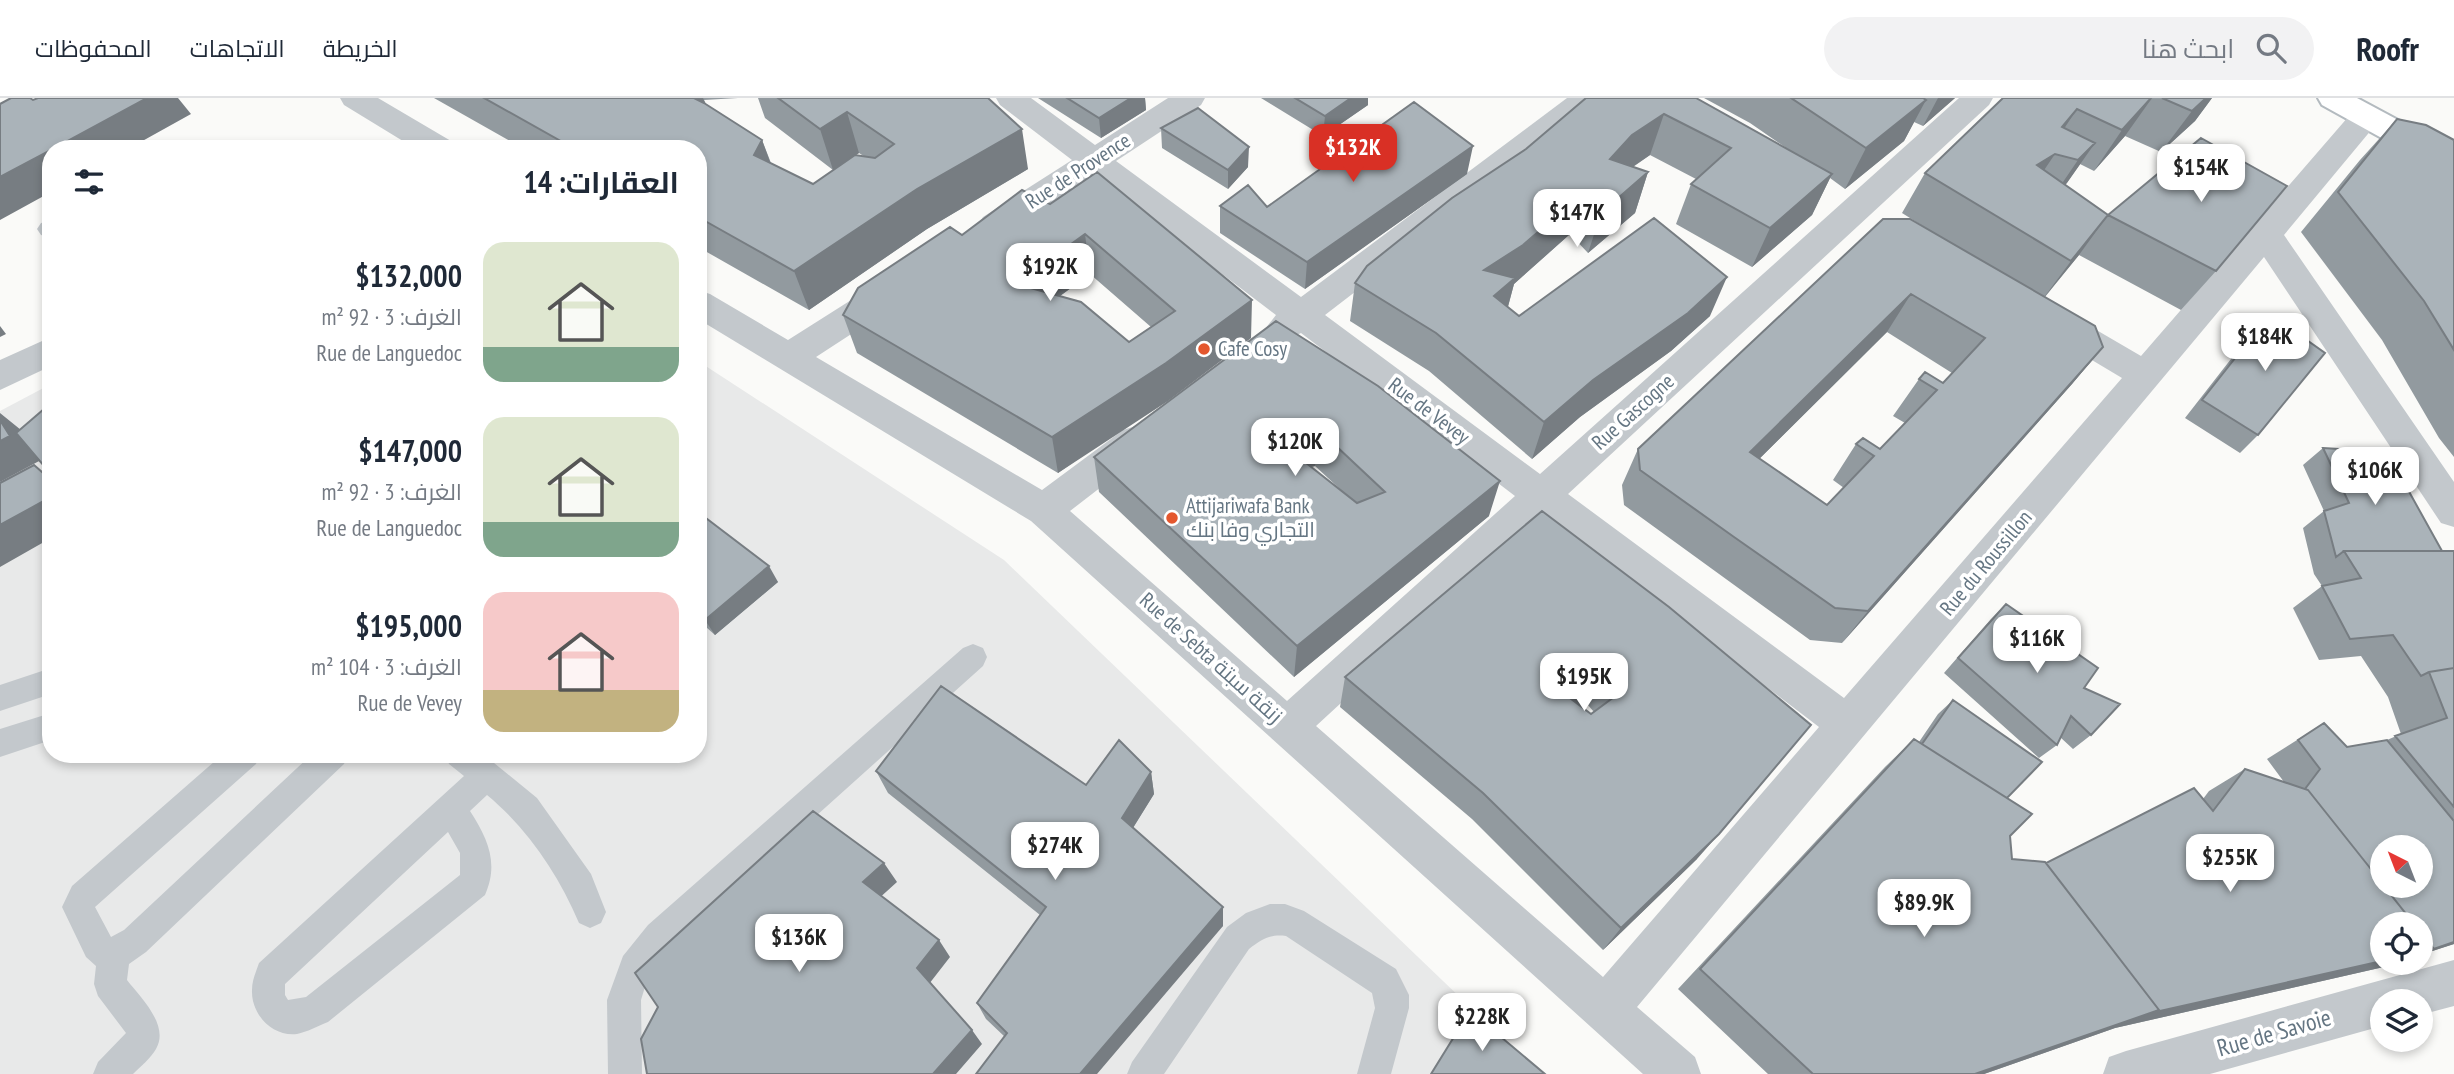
<!DOCTYPE html>
<html lang="ar">
<meta charset="utf-8">
<style>
body{margin:0;font-family:"PT Sans Narrow",Cairo,sans-serif;background:#f2f2f3;color:#1f2937;direction:rtl;height:100vh;display:flex;flex-direction:column;font-size:26px;white-space:nowrap}
*{box-sizing:border-box;margin:0}
p{font-size:23px;color:#747a83}
.icon{flex:none;width:38px;height:38px;fill:none;stroke:currentColor;stroke-width:2;stroke-linecap:round;stroke-linejoin:round}
.map{position:relative;flex:1;overflow:hidden;direction:ltr}
.sheet{position:absolute;left:42px;top:42px;width:665px;height:623px;display:flex;flex-direction:column;background:#fff;border-radius:28px;box-shadow:0 4px 10px #0003;direction:rtl}
.sheet>*{flex:none}
.needle{width:46px;rotate:318deg}
.tools{position:absolute;left:2370px;top:737px;display:grid;gap:14px}
.tools a{display:grid;place-items:center;width:63px;height:63px;border-radius:50%;background:#fff;box-shadow:0 4px 10px #0003;font-size:35px}
.price{position:absolute;translate:-50% -60px;padding:0 16px;border-radius:14px;background:#fff;color:#222;font-size:23px;line-height:46px;filter:drop-shadow(0 2px 4px #0008)}
.price::after{content:'';position:absolute;left:50%;top:42px;width:21px;height:16px;margin-left:-10px;background:inherit;clip-path:polygon(0 0,100% 0,50% 100%)}
.price.selected{background:#d93025;color:#fff}
ul{padding:0;list-style:none}
li{display:flex;align-items:center;gap:21px;height:175px;padding:0 28px}
li span{display:grid;place-items:center;flex:none;width:196px;height:140px;border-radius:21px;color:#555}
li>.icon{margin-inline-start:auto}
span .icon{width:84px;height:84px;fill:#fffc;stroke-width:1}
li b{font-size:30px}
h2{display:flex;justify-content:space-between;align-items:center;height:84px;padding:0 28px;font-size:30px}
header{display:flex;align-items:center;gap:42px;box-sizing:border-box;height:98px;padding:0 35px;background:#fff;border-bottom:2px solid #e0e1e3}
header strong{font-size:33px}
nav{display:flex;gap:38px;margin-inline-start:auto;font-size:24px}
.search{width:490px;height:63px;background:#f2f2f3;display:flex;align-items:center;gap:18px;box-sizing:border-box;padding:0 24px;border-radius:38px;color:#747a83;font-size:26px}
.map>svg:first-child{display:block}
</style>
<header>
<strong>Roofr</strong>
<div class="search"><svg class="icon" aria-label="search" viewBox="0 0 24 24"><circle cx="10" cy="10" r="6"/><path d="M15 15l6 6"/></svg>ابحث هنا</div>
<nav><a>الخريطة</a><a>الاتجاهات</a><a>المحفوظات</a></nav>
</header>
<div class="map">
<svg width="2454" height="976" viewBox="0 0 2454 976">
<rect width="100%" height="100%" fill="#fafaf8"/>
<path fill="#e8e9e9" d="M698,263L1004,462L1540,976H0V313L51,286V656H698Z"/>
<g fill="none" stroke-linecap="round" stroke-linejoin="round">
<g stroke="#b3babf" stroke-width="4">
<path id="secondary" d="M2318,0H2357L2454,52V77L2443,74L2322,7Z"/>
</g>
<path fill="#c3c8cc" fill-rule="evenodd" d="M51,122V140L41,137L37,131L41,125Z
M973,546L983,550L987,559L983,568L670,849L648,879L641,902L642,976H608L607,902L623,858L648,827L963,550Z
M51,570V596L0,613V587Z
M51,615V642L0,659V631Z
M223,656H260L256,666L95,809L111,839L124,832L312,656H348L344,666L146,854L129,866L127,882C140,899 170,927 156,951C151,960 141,968 133,976H93L98,964L126,935L98,898L94,886L96,868L86,859L62,809L72,788Z
M445,656H483L537,700L591,776L606,814L601,825L590,830L579,825C558,776 528,731 487,697L470,713C488,741 499,765 485,797L328,924C318,928 307,934 297,936C272,939 251,916 252,892C252,882 256,874 259,865L464,678L449,666ZM448,734L460,755V777L306,899L288,902L285,897V886Z
M1270,806H1285L1304,813L1396,871L1409,897V910L1391,976H1357L1375,910L1372,895L1286,838C1270,836 1262,841 1249,851L1164,976H1127L1132,964L1227,829L1246,815Z"/>
<path fill="#c3c8cc" fill-rule="evenodd" d="M340,0H378L451,43L455,51H416L344,7Z
M996,0H1031L1095,47L1168,0H1205L1201,7L1116,63L1301,199L1567,0H1602L1598,7L1325,217L1540,376L1959,0H1993L1989,7L1568,396L1844,600L2122,280L2045,234L2040,225L2045,216L2057,212L2069,216L2141,258L2355,11L2366,8L2377,11L2381,18L2377,25L2284,137L2454,384V429L2441,425L2264,159L1637,909L1695,959L1701,976H1643L1031,423L698,221V192L710,196L788,242L878,185L890,182L902,185L907,194L902,203L816,259L1042,392L1123,332L1136,328L1149,332L1154,342L1149,352L1070,413L1287,603L1515,398L1301,235L1282,244L1270,240L1265,231L1276,217L1093,78L1005,135L994,139L983,135L978,127L983,119L1072,62L1000,7ZM1543,419L1819,629L1603,879L1316,628Z
M51,239V268L0,292V262Z
M2454,862V908L2420,917V903H2382V928L2210,976H2103L2109,959L2126,953Z"/>
<use href="#secondary" fill="#fff" fill-rule="evenodd"/>
</g>
<path fill="#929a9f" fill-rule="evenodd" d="M434,0H738L704,2L706,6L762,42L771,65L813,86L865,59L859,55L833,72L765,20L758,0H988L1028,71L927,131L809,212L698,149V51H524Z
M1038,0H1145L1146,12L1101,40Z
M1261,0H1368V7L1323,38Z
M1696,0L1792,54L1750,25L1704,0H1955L1923,28L1914,24L1904,43L1845,91L1830,80L1812,117L1752,169L1676,126L1691,86L1696,81L1650,57L1633,69L1648,74L1635,115L1588,155L1570,136L1514,186L1508,209L1519,218H1710L1671,253L1580,319L1532,361L1429,273L1350,223L1355,185L1526,51Z
M2003,0H2212L2195,23L2161,54L2125,38L2094,73L2080,66L2065,87L2108,117L2216,173L2181,212L2079,157L2045,199L2103,249L2072,286L1842,545L1810,542L1624,407L1622,387L1638,351L1926,130L1902,115L1925,75ZM1887,234L1952,275L1943,285L1919,281L1893,318L1905,325L1880,351L1856,346L1833,382L1844,390L1827,407L1759,361Z
M2397,21L2454,42V359L2439,340L2382,242L2301,134L2360,62Z
M1161,30L1248,69L1228,91L1162,50Z
M1467,76L1305,191L1220,135V108L1267,109Z
M1022,92L1251,240L1058,375L857,255L843,217L962,137ZM1090,176L1151,229L1129,244L1060,198Z
M2270,216L2258,337L2240,355L2185,320L2252,234Z
M1276,223L1489,418L1294,579L1099,394L1094,359ZM1315,368L1341,392L1311,369Z
M2323,350L2442,453H2454V846L2420,857V826L2382,864H2398L2388,868L2115,930L1984,976H1768L1678,891L1885,669L1914,641L1919,644L1938,616L1953,602L2007,700L2012,761L2046,765L2203,701L2209,693L2245,671L2284,684L2267,661L2324,625L2347,649L2387,642L2401,636L2388,599L2361,558L2319,562L2293,510L2322,488L2314,476L2303,430L2324,413L2303,367Z
M1542,413L1697,761L1603,852L1472,721L1340,609L1345,579ZM1587,606L1594,614L1591,616L1582,609Z
M698,414L778,484L715,537L698,522Z
M2006,506L2084,590L2091,637L2073,651L2060,639L2057,647L2039,660L1944,575L1991,521Z
M876,673L1086,687L1151,674L1154,696L1133,730L1223,828L1005,939L986,921L977,905L1040,817L888,695Z"/>
<path fill="#777d82" d="M147,0H178L191,16L128,51H53Z
M677,0H703L710,16Z
M1131,0H1145L1146,12L1101,40L1099,20Z
M1351,0H1368V7L1323,38L1325,18Z
M1938,0H1955L1923,28Z
M2152,0L2125,38L2094,73L2122,32Z
M2206,0H2212L2195,23L2161,54L2192,13Z
M1926,2L1904,43L1845,91L1866,50Z
M2077,11L2050,52L2062,29Z
M847,14L859,55L833,72L820,31Z
M1664,16L1650,57L1619,78L1610,61L1632,37Z
M1022,31L1028,71L927,131L809,212L794,173L917,91Z
M762,42L777,83L754,57Z
M2095,45L2067,85L2050,103L2078,62Z
M1473,48L1467,76L1305,191L1307,164Z
M1249,49L1248,69L1228,91V72Z
M51,52V94L0,122V79Z
M2055,56L2028,96L2037,67Z
M1648,74L1635,115L1588,155L1601,115Z
M1832,76L1812,117L1752,169L1770,130Z
M1582,96L1570,136L1514,186L1505,219L1485,237L1484,172Z
M2108,117L2079,157L2042,202L2071,163Z
M1085,136L1090,176L1023,225L1016,186Z
M1727,179L1710,218L1671,253L1580,319L1532,361L1544,324L1593,282Z
M1911,196L1887,234L1730,390L1750,354Z
M1252,202L1251,240L1168,303L1058,375L1052,339Z
M0,228L6,236L0,239Z
M2103,249L2072,286L1842,545L1868,513Z
M0,315L21,332L41,362L0,384Z
M1319,332L1315,368L1275,378L1277,342Z
M51,363V374L44,368Z
M1500,383L1489,418L1294,579L1297,548Z
M51,399V440L0,469V427Z
M769,468L778,484L715,537L705,522Z
M1603,575L1587,606L1552,627L1566,597Z
M1151,674L1154,696L1126,741L1122,720Z
M1719,736L1697,761L1603,852L1621,830Z
M884,765L897,784L876,803L863,784Z
M1223,809V828L1097,976H1080Z
M939,842L950,859L929,886L917,870Z
M2454,844V846L2420,857V854Z
M2382,863V864H2398L2388,868L2115,930L1984,976H1975L2159,912Z
M972,932L982,946L956,976H933Z"/>
<path fill="#aab3b9" stroke="#777d82" stroke-width="2" fill-rule="evenodd" d="M11,0H30L33,2L38,0H147L53,51H51V52L0,79V6Z
M484,0H694L704,5L762,42L754,57L813,86L855,57L875,60L894,46L847,14L820,31L778,0H988L1022,31L917,91L794,173L698,119V51H575Z
M1067,0H1131L1099,20Z
M1295,0H1351L1325,18Z
M1586,0H1696L1832,76L1770,130L1691,86L1731,50L1664,16L1632,37L1610,61L1648,74L1601,115L1582,96L1523,147L1484,172L1515,180L1494,198L1519,218L1654,120L1727,179L1688,215L1593,282L1544,324L1436,235L1355,185L1367,168L1452,100L1526,51Z
M1791,0H1923L1926,2L1866,50Z
M2003,0H2151L2122,32L2077,11L2062,29L2095,45L2078,62L2055,56L2037,67L2108,117L2071,163L1925,75Z
M2162,0H2206L2192,13Z
M1414,4L1473,48L1307,164L1220,108L1248,87L1267,109Z
M1198,10L1249,49L1228,72L1161,30Z
M2397,21L2426,27L2454,42V252L2424,203L2338,94Z
M2201,40L2287,88L2216,173L2108,117Z
M1097,74L1252,202L1166,265L1052,339L843,217L858,190L950,129L962,137L1022,92L1050,106ZM1085,136L1175,213L1129,244L1081,204L1016,186Z
M1883,121H1910L2095,228L2103,249L1868,513L1835,510L1734,439L1640,372L1638,351ZM1911,196L1985,240L1943,285L1925,274L1919,281L1937,292L1880,351L1863,340L1856,346L1874,358L1827,407L1750,354Z
M2270,216H2291L2304,240L2325,255L2258,337L2202,302Z
M1276,223L1378,288L1500,383L1297,548L1094,359ZM1319,332L1385,394L1357,405L1277,342Z
M51,305V363L44,368L16,335Z
M0,322L10,338L0,343Z
M2323,350L2387,354L2442,453H2344L2336,459L2324,413L2349,405Z
M34,367L51,382V399L0,427V385Z
M1542,413L1669,509L1811,627L1719,736L1621,830L1483,695L1345,579ZM1603,575L1618,596L1591,616L1566,597Z
M698,414L769,468L705,522L698,516Z
M2344,453H2454V570L2429,574L2421,578L2393,537L2350,541L2322,488L2361,480Z
M2006,506L2098,570L2084,590L2120,606L2091,637L2071,618L2057,647L1958,560Z
M2454,570V709L2395,638L2447,620L2429,574Z
M941,588L1086,687L1119,642L1151,674L1122,720L1223,809L1080,976H976L1007,935L977,905L1046,809L876,673Z
M1953,602L2042,664L2007,700L1922,646Z
M2324,625L2347,649L2387,642L2454,723V844L2425,854L2434,851L2420,834V826H2414L2384,788H2420V749H2382V785L2308,692L2305,691L2320,671L2298,642Z
M1914,641L2032,716L2010,738L2012,761L2045,764L2159,912L1975,976H1813L1700,871Z
M2245,671L2308,692L2382,785V788H2384L2414,826H2382V863L2151,915L2159,912L2046,765L2194,690L2213,713Z
M813,713L884,765L863,784L939,842L917,870L972,932L933,976H647L641,941L658,909L635,875Z
M2420,834L2434,851L2420,854Z
M1470,913L1545,976H1431Z"/>
<g fill="#e4572e" stroke="#fff" stroke-width="2.5">
<circle cx="1204" cy="251" r="7"/>
<circle cx="1172" cy="420" r="7"/>
</g>
<g text-anchor="middle" stroke-width="7" stroke-linejoin="round" paint-order="stroke">
<g font-size="21" fill="#657683" stroke="#fff">
<text transform="translate(1078 73) rotate(-33)" y="7">Rue de Provence</text>
<text transform="translate(1429 313) rotate(37)" y="7">Rue de Vevey</text>
<text transform="translate(1633 314) rotate(-42)" y="7">Rue Gascogne</text>
<text transform="translate(1986 465) rotate(-50)" y="7">Rue du Roussillon</text>
<text transform="translate(1211 560) rotate(42)" y="7">Rue de Sebta زنقة سبتة</text>
</g>
<g font-size="21" fill="#657683" stroke="#fff" text-anchor="start">
<text x="1218" y="258">Cafe Cosy</text>
<text x="1186" y="415">Attijariwafa Bank<tspan x="1186" dy="24">التجاري وفا بنك</tspan></text>
</g>
<g font-size="24" fill="#657683" stroke="#fff">
<text transform="translate(2274 935) rotate(-16)" y="8">Rue de Savoie</text>
</g>
</g>
</svg>
<div class="tools">
<a><svg class="needle" viewBox="-14 -14 28 28"><path d="M0-13l5 13h-10z" fill="#e53935"/><path d="M0 13l5-13h-10z" fill="#747a83"/></svg></a>
<a><svg class="icon" aria-label="locate" viewBox="0 0 24 24"><circle cx="12" cy="12" r="6"/><path d="M12 2v4M12 18v4M2 12h4M18 12h4"/></svg></a>
<a><svg class="icon" aria-label="layers" viewBox="0 0 24 24"><path d="M12 4l9 5-9 5-9-5zM3 14l9 5 9-5"/></svg></a>
</div>
<b class="price selected" style="left:1353px;top:86px">$132K</b>
<b class="price" style="left:2201px;top:106px">$154K</b>
<b class="price" style="left:1577px;top:151px">$147K</b>
<b class="price" style="left:1050px;top:205px">$192K</b>
<b class="price" style="left:2265px;top:275px">$184K</b>
<b class="price" style="left:1295px;top:380px">$120K</b>
<b class="price" style="left:2375px;top:409px">$106K</b>
<b class="price" style="left:2037px;top:577px">$116K</b>
<b class="price" style="left:1584px;top:615px">$195K</b>
<b class="price" style="left:1055px;top:784px">$274K</b>
<b class="price" style="left:2230px;top:796px">$255K</b>
<b class="price" style="left:1924px;top:841px">$89.9K</b>
<b class="price" style="left:799px;top:876px">$136K</b>
<b class="price" style="left:1482px;top:955px">$228K</b>
<section class="sheet">
<h2>العقارات: 14<svg class="icon" aria-label="filters" viewBox="0 0 24 24"><path d="M4 7h16M4 17h16"/><circle cx="9" cy="7" r="2"/><circle cx="15" cy="17" r="2"/></svg></h2>
<ul>
<li><span style="background:linear-gradient(#dfe7d0 75%,#7fa58c 0)"><svg class="icon" aria-label="home" viewBox="0 0 24 24"><path d="M3 11l9-7 9 7M6 9v11h12V9"/></svg></span><div><b>$132,000</b><p>الغرف: 3 · 92 m²</p><p>Rue de Languedoc</p></div></li>
<li><span style="background:linear-gradient(#dfe7d0 75%,#7fa58c 0)"><svg class="icon" aria-label="home" viewBox="0 0 24 24"><path d="M3 11l9-7 9 7M6 9v11h12V9"/></svg></span><div><b>$147,000</b><p>الغرف: 3 · 92 m²</p><p>Rue de Languedoc</p></div></li>
<li><span style="background:linear-gradient(#f6c9c9 70%,#c2b280 0)"><svg class="icon" aria-label="home" viewBox="0 0 24 24"><path d="M3 11l9-7 9 7M6 9v11h12V9"/></svg></span><div><b>$195,000</b><p>الغرف: 3 · 104 m²</p><p>Rue de Vevey</p></div></li>
</ul>
</section>
</div>
